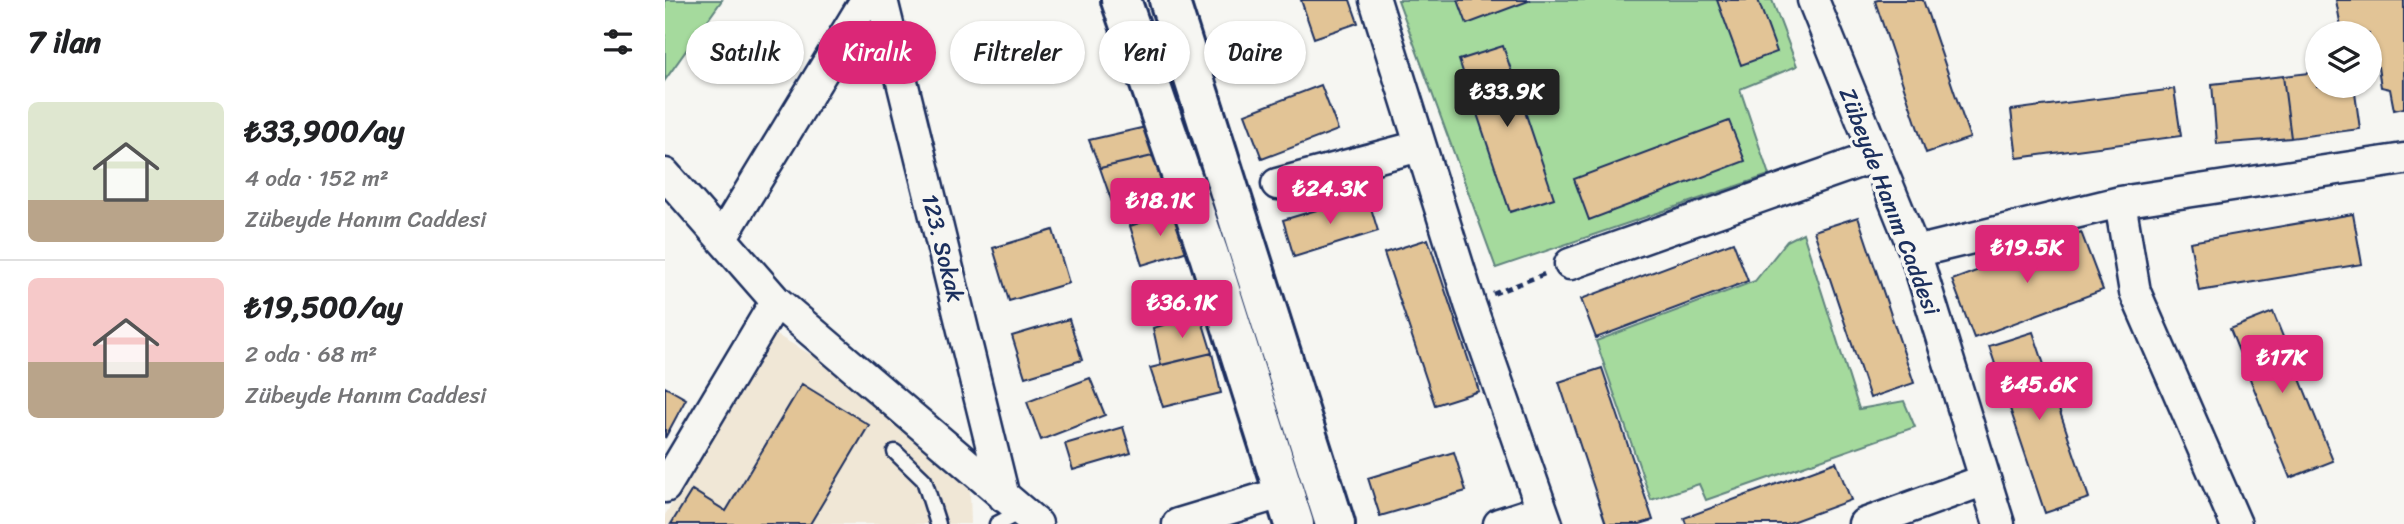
<!DOCTYPE html>
<html lang="tr">
<meta charset="utf-8">
<style>
body{margin:0;font-family:Sriracha,sans-serif;background:#f2f2f2;color:#202124;height:100vh;display:flex;flex-direction:column;font-size:26px;white-space:nowrap}
*{box-sizing:border-box;margin:0}
p{font-size:23px;color:#757577}
.icon{flex:none;width:38px;height:38px;fill:none;stroke:currentColor;stroke-width:2;stroke-linecap:round;stroke-linejoin:round}
.map{position:relative;flex:1;overflow:hidden}
.panel{display:flex;flex-direction:column;background:#fff;width:665px}
.panel>*{flex:none}
.top-card{position:absolute;left:21px;top:21px;width:665px;height:63px;display:flex;gap:14px}
.tools{position:absolute;left:1640px;top:21px;display:grid;gap:14px}
.tools a{display:grid;place-items:center;width:77px;height:77px;border-radius:50%;background:#fff;box-shadow:0 2px 5px #0004;font-size:35px}
.price{position:absolute;translate:-50% -60px;padding:0 16px;border-radius:7px;background:#db2777;color:#fff;font-size:23px;line-height:46px;filter:drop-shadow(0 2px 4px #0008)}
.price::after{content:'';position:absolute;left:50%;top:42px;width:21px;height:16px;margin-left:-10px;background:inherit;clip-path:polygon(0 0,100% 0,50% 100%)}
.price.selected{background:#222;color:#fff}
ul{padding:0;list-style:none}
li{display:flex;align-items:center;gap:21px;height:175px;padding:0 28px}
li+li{border-top:2px solid #e0e0e0}
li span{display:grid;place-items:center;flex:none;width:196px;height:140px;border-radius:10px;color:#555}
li>.icon{margin-inline-start:auto}
span .icon{width:84px;height:84px;fill:#fffc;stroke-width:1}
li b{font-size:30px}
h2{display:flex;justify-content:space-between;align-items:center;height:84px;padding:0 28px;font-size:30px}
.tag{padding:0 24px;border-radius:32px;background:#fff;box-shadow:0 2px 5px #0004;font-size:24px;line-height:63px}
.tag.selected{background:#db2777;color:#fff}
main{display:flex;flex:1;min-height:0}
.map>svg:first-child{display:block}
</style>
<main>
<section class="panel">
<h2>7 ilan<svg class="icon" aria-label="filters" viewBox="0 0 24 24"><path d="M4 7h16M4 17h16"/><circle cx="9" cy="7" r="2"/><circle cx="15" cy="17" r="2"/></svg></h2>
<ul>
<li><span style="background:linear-gradient(#dfe7d0 70%,#b9a48a 0)"><svg class="icon" aria-label="home" viewBox="0 0 24 24"><path d="M3 11l9-7 9 7M6 9v11h12V9"/></svg></span><div><b>₺33,900/ay</b><p>4 oda · 152 m²</p><p>Zübeyde Hanım Caddesi</p></div></li>
<li><span style="background:linear-gradient(#f6c9c9 60%,#b9a48a 0)"><svg class="icon" aria-label="home" viewBox="0 0 24 24"><path d="M3 11l9-7 9 7M6 9v11h12V9"/></svg></span><div><b>₺19,500/ay</b><p>2 oda · 68 m²</p><p>Zübeyde Hanım Caddesi</p></div></li>
</ul>
</section>
<div class="map">
<svg width="1739" height="524" viewBox="0 0 1739 524">
<rect width="100%" height="100%" fill="#f6f6f2"/>
<filter id="ink" filterUnits="userSpaceOnUse"><feTurbulence type="fractalNoise" baseFrequency=".0143" numOctaves="2"/><feDisplacementMap in="SourceGraphic" scale="14" xChannelSelector="R" yChannelSelector="G"/><feConvolveMatrix kernelMatrix="1 2 1 2 8 2 1 2 1" color-interpolation-filters="sRGB"/></filter>
<g filter="url(#ink)">
<path fill="#f0e7d6" d="M108,333L175,371L305,490L306,524H0V515Z"/>
<path fill="#a5da9d" stroke="#60847e" stroke-width="2" d="M0,0H57L0,80Z
M733,0H1107L1132,66L1075,89L1104,175L831,268Z
M1138,233L1194,409L1239,401L1250,427L1041,500L1034,484L986,500L931,341L1090,281L1122,241Z"/>
<path fill="#e2c496" stroke="#1b2f5e" stroke-width="2" d="M636,0H685L693,23L649,38Z
M793,0H866L802,24Z
M1052,0H1093L1112,52L1076,65Z
M1213,0H1258L1305,138L1261,153L1210,1Z
M1671,0H1739V108L1729,110L1725,89L1716,87L1713,67L1705,69L1704,33H1677Z
M838,46L889,198L845,212L794,60Z
M1652,72V86H1689L1695,129L1626,138L1618,76Z
M1618,76L1626,138L1552,144L1547,84Z
M656,85L673,130L597,159L580,114Z
M1509,89L1516,136L1352,158L1346,110Z
M1064,121L1080,161L924,220L909,179Z
M481,127L492,155L435,168L424,140Z
M492,155L500,186L448,205L435,168Z
M702,195L713,231L629,257L618,220Z
M513,210L526,250L477,265L465,226Z
M1688,214L1697,264L1534,291L1525,242Z
M1193,217L1249,383L1205,398L1149,231Z
M388,230L404,283L344,301L328,248Z
M1416,232L1438,290L1309,338L1287,280Z
M763,239L814,391L770,405L719,253Z
M1068,242L1083,281L931,338L916,299Z
M1608,312L1668,461L1625,478L1565,329Z
M535,314L547,353L496,365L488,328Z
M404,319L417,360L360,377L347,336Z
M1368,332L1424,498L1380,513L1324,346Z
M547,353L556,393L498,407L485,368Z
M937,368L988,520L975,524H941L894,382Z
M425,378L440,415L376,440L362,402Z
M137,384L204,425L145,524H6L27,490L61,511Z
M0,387L21,399L0,438Z
M458,427L466,453L408,470L400,444Z
M789,452L801,491L715,516L703,478Z
M1171,462L1186,500L1121,524H1021L1019,518Z"/>
<g fill="none" stroke-linecap="round" stroke-linejoin="round">
<g stroke="#1b2f5e" stroke-width="19">
<path id="lane" d="M230,452L259,480L273,524
M332,524L357,511"/>
</g>
<g stroke="#1b2f5e" stroke-width="35">
<path id="street" d="M217,0L339,497
M710,0L805,304L882,524
M1148,0L1250,252L1334,524
M0,174L111,301L372,524
M612,184L755,146
M1455,202L1470,292L1571,524
M57,237L201,0
M1250,252L1455,202L1739,159
M905,264L1211,156
M0,487L111,301
M513,524L619,492
M834,524L877,510
M1199,524L1320,480"/>
</g>
<g stroke="#1b2f5e" stroke-width="44">
<path id="secondary" d="M456,0L544,255L629,524
M504,0L670,524"/>
</g>
<path stroke="#1b2f5e" stroke-width="4.5" stroke-dasharray="7 5" stroke-linecap="butt" d="M828,294L882,273"/>
<use href="#lane" stroke="#f6f6f2" stroke-width="14"/>
<use href="#street" stroke="#f6f6f2" stroke-width="30"/>
<use href="#secondary" stroke="#f6f6f2" stroke-width="38"/>
</g>
</g>
<g text-anchor="middle" stroke-width="7" stroke-linejoin="round" paint-order="stroke">
<g font-size="23" fill="#1b2f5e" stroke="#f6f6f2">
<text transform="translate(1225 201) rotate(69)" y="8">Zübeyde Hanım Caddesi</text>
<text transform="translate(278 248) rotate(76)" y="8">123. Sokak</text>
</g>
</g>
</svg>
<div class="tools">
<a><svg class="icon" aria-label="layers" viewBox="0 0 24 24"><path d="M12 4l9 5-9 5-9-5zM3 14l9 5 9-5"/></svg></a>
</div>
<b class="price selected" style="left:842px;top:129px">₺33.9K</b>
<b class="price" style="left:665px;top:226px">₺24.3K</b>
<b class="price" style="left:495px;top:238px">₺18.1K</b>
<b class="price" style="left:1362px;top:285px">₺19.5K</b>
<b class="price" style="left:517px;top:340px">₺36.1K</b>
<b class="price" style="left:1617px;top:395px">₺17K</b>
<b class="price" style="left:1374px;top:422px">₺45.6K</b>
<div class="top-card">
<a class="tag">Satılık</a>
<a class="tag selected">Kiralık</a>
<a class="tag">Filtreler</a>
<a class="tag">Yeni</a>
<a class="tag">Daire</a>
</div>
</div>
</main>
